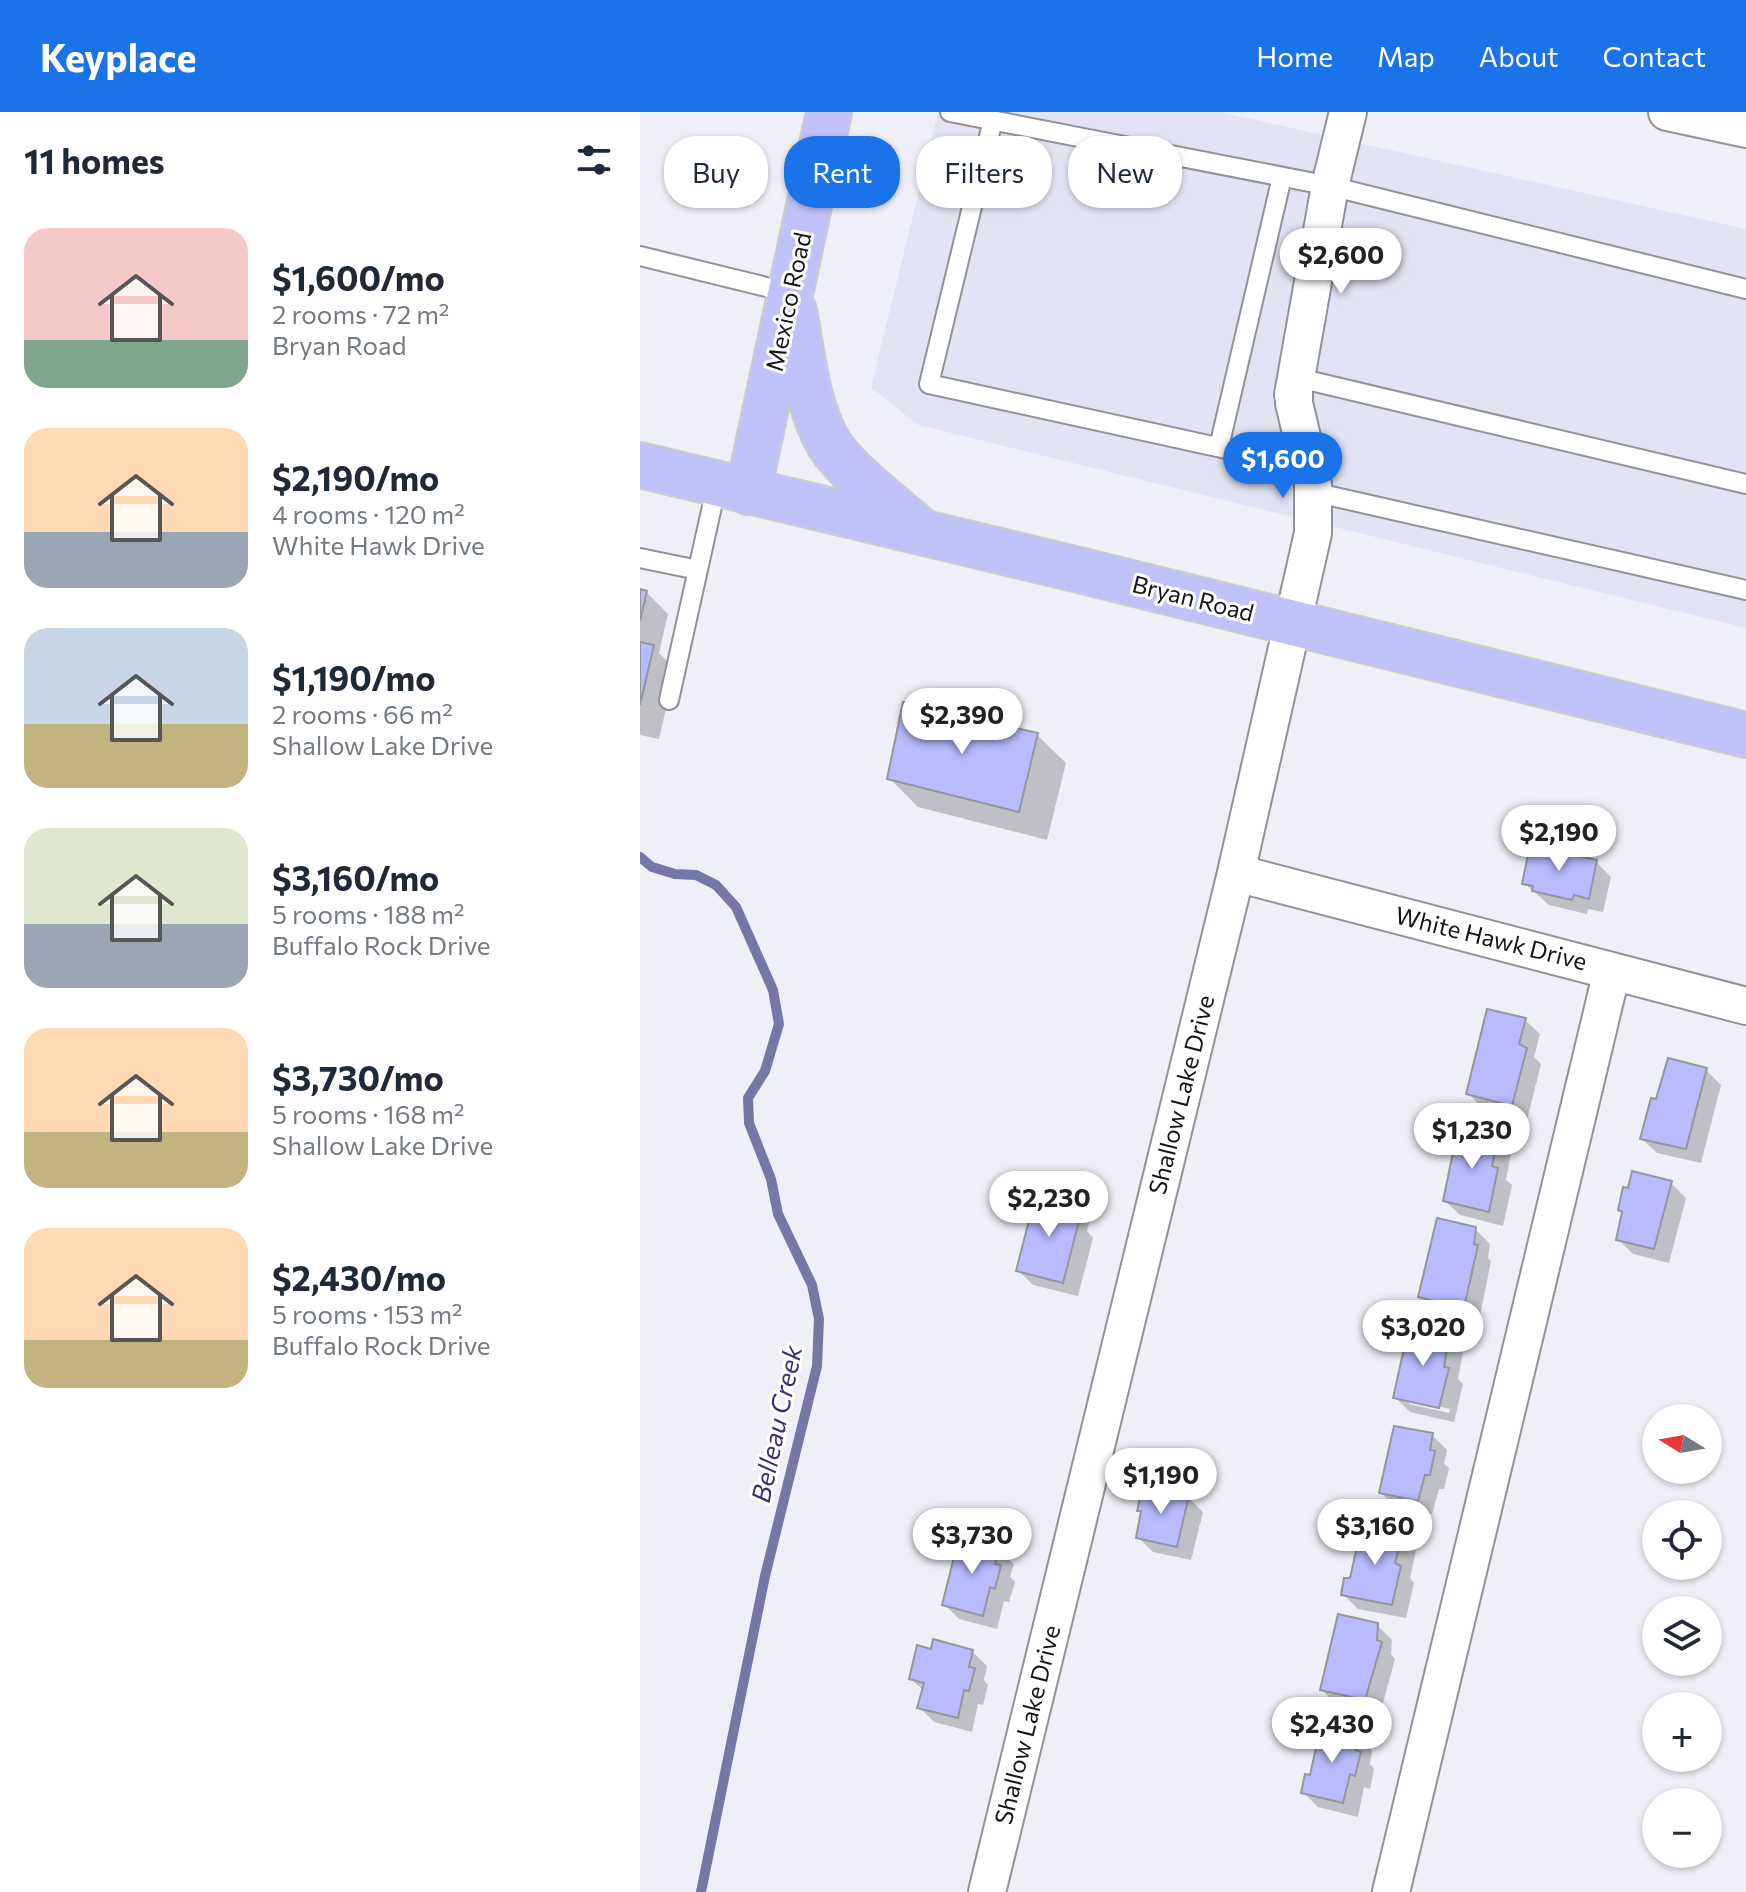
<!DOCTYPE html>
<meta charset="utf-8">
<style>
body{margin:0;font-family:Commissioner,sans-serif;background:#f6f6f7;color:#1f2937;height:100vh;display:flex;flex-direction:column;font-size:30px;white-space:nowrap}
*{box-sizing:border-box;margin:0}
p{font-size:26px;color:#747a83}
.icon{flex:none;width:44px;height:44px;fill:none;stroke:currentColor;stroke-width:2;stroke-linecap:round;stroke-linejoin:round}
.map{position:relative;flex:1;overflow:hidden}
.drawer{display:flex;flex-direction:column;background:#fff;width:640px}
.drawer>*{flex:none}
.banner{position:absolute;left:24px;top:24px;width:760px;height:72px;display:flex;gap:16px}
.needle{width:52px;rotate:281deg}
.buttons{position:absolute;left:1002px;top:1292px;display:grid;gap:16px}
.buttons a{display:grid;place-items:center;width:80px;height:80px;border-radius:50%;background:#fff;box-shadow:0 2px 6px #0004;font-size:40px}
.price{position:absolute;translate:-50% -68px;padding:0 18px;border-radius:28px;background:#fff;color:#222;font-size:26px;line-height:52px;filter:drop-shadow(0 2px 4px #0008)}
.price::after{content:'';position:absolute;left:50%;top:48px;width:24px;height:18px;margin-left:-12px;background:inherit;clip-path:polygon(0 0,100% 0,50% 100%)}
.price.selected{background:#1a73e8;color:#fff}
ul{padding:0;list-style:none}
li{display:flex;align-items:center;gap:24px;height:200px;padding:0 24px}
li span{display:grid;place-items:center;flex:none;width:224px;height:160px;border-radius:24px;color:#555}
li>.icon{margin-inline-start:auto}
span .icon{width:96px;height:96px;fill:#fffc;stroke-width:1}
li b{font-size:34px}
h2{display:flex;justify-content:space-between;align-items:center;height:96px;padding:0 24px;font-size:34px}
.chip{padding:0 28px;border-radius:32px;background:#fff;box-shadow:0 2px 6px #0004;font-size:28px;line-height:72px}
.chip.selected{background:#1a73e8;color:#fff}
header{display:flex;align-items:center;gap:48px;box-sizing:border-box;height:112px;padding:0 40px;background:#1a73e8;color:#fff}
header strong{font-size:38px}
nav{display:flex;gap:44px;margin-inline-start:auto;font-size:28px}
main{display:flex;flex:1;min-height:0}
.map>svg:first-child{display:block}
</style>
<header>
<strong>Keyplace</strong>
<nav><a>Home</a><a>Map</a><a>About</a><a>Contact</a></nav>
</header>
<main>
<section class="drawer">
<h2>11 homes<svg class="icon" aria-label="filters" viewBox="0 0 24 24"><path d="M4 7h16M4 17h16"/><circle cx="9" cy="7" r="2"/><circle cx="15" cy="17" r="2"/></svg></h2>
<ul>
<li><span style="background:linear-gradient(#f6c9c9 70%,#7fa58c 0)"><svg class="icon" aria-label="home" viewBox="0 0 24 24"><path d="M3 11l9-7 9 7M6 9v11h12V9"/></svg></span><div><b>$1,600/mo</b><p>2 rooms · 72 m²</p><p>Bryan Road</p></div></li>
<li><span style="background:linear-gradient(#ffd9b3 65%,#9aa5b1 0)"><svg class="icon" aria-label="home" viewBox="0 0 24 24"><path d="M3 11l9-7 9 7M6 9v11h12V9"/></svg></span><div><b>$2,190/mo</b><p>4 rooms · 120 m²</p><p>White Hawk Drive</p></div></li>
<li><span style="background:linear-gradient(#c9d6e8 60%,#c2b280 0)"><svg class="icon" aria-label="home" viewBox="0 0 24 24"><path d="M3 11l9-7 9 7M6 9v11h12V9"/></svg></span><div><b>$1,190/mo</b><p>2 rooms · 66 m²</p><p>Shallow Lake Drive</p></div></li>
<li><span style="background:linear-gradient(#dfe7d0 60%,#9aa5b1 0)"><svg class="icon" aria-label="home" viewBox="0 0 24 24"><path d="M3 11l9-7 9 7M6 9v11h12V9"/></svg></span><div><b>$3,160/mo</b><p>5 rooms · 188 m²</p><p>Buffalo Rock Drive</p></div></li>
<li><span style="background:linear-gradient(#ffd9b3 65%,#c2b280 0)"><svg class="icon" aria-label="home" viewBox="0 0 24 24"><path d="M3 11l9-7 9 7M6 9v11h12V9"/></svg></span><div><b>$3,730/mo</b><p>5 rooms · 168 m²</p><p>Shallow Lake Drive</p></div></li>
<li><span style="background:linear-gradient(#ffd9b3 70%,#c2b280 0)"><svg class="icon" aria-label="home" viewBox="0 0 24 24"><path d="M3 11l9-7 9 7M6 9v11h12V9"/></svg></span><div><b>$2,430/mo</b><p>5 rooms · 153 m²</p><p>Buffalo Rock Drive</p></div></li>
</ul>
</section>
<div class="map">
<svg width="1106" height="1780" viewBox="0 0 1106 1780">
<rect width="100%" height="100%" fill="#eff0f7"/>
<path fill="#e3e4f3" d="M298,0H579L1106,117V516L278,313L231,276Z"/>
<path fill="#0003" fill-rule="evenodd" d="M0,479L6,480L28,502L19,541L35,557L19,627L0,623Z
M397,623L426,651L407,728L278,695L249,666Z
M956,750L971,765L963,800L948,797L947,802L909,793L884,771Z
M885,908L900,922L894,945L901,952L887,1008L843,997L829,982Z
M1066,958L1081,973L1061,1051L1017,1041L1002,1027Z
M857,1026L871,1041L866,1068L872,1073L863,1114L820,1103L805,1089Z
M1031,1071L1046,1086L1029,1151L993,1142L978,1127L990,1079Z
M435,1092L450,1107L447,1119L453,1126L438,1184L393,1173L378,1158Z
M835,1117L850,1132L848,1146L851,1149L839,1209L795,1199L781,1184Z
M808,1225L823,1240L818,1267L823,1272L814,1310L770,1300L755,1285ZM769,1287L810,1297L809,1301L769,1292Z
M792,1323L807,1338L804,1352L809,1356L804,1377H799L792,1402L756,1395L741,1381Z
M548,1385L563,1400L551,1448L513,1440L498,1425L503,1402L499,1398Z
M761,1424L776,1439L770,1466L774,1471L766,1506L718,1497L703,1482Z
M359,1437L374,1452L370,1465L375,1470L369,1490L364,1489L357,1517L319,1507L304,1492Z
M737,1513L752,1528L751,1542L755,1547L740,1602L697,1593L682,1578Z
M332,1539L347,1554L344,1568L348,1573L343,1593L338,1592L332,1620L294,1610L279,1595L284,1579L271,1567L293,1540Z
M718,1624L732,1639L730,1652L734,1657L730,1677L724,1675L718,1705L678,1695L664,1681L672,1665Z"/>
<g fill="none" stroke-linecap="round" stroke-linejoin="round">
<path stroke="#7577a4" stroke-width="10" d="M0,745L12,755L35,762L56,763L76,773L96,795L133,878L139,912L125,959L108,986L109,1011L131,1067L138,1102L172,1173L179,1207L177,1254L125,1464L61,1780"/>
</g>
<path fill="#b8bbfe" stroke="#96969d" stroke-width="2" d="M0,477L7,479L0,509Z
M0,530L14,533L0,593Z
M263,590L398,621L379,700L247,667Z
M890,733L957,748L949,787L934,783L932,788L892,779L893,774L882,772Z
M847,897L886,906L879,932L887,936L872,994L826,982Z
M1028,946L1067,956L1046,1037L1000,1027L1011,986L1016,987Z
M818,1016L858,1024L852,1054L858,1056L849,1100L803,1089Z
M992,1059L1032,1069L1014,1137L976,1128L982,1100L978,1098L983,1075L988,1076Z
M396,1081L436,1090L432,1107L439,1109L423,1171L376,1159Z
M797,1106L836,1115L834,1132L838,1133L824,1196L778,1185Z
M769,1214L809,1224L804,1255L809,1256L799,1296L753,1286Z
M754,1314L793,1321L790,1338L795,1339L790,1363H785L778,1389L739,1381Z
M503,1373L549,1383L537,1435L496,1426L501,1399H497Z
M722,1412L762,1422L755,1451L761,1454L752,1493L701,1483L704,1466H710Z
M319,1425L360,1435L355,1452L361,1453L355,1477L350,1475L343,1504L302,1493Z
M698,1502L738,1511L737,1528L742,1530L725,1588L680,1578Z
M293,1527L333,1538L329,1555L335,1556L329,1579L324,1578L318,1606L277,1596L284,1571L269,1567L277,1533L291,1537Z
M681,1613L719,1622L715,1638L721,1640L715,1664L710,1662L703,1691L661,1681L665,1662L670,1663Z"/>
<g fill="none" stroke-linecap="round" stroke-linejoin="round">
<g stroke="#919298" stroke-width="22">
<path id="service" d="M310,0L690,74L1106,177
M353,8L289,272L669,355
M0,144L151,181
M654,276L664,268L671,269L1106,372
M579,335L642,65
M673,380L1106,478
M0,446L58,458
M29,588L77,372"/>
</g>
<g stroke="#919298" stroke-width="40">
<path id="minor" d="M1027,0L1106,17
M653,283L690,74L708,0
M596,761L1106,894
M347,1780L596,761L673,421V372L654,291V276
M751,1780L972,859"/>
</g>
<g stroke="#cbcccc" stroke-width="48">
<path id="primary" d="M154,199C163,242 166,293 189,332C207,360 254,395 280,418
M0,353L435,457L1106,623
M108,380L189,0"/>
</g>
<use href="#service" stroke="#fff" stroke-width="18"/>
<use href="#minor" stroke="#fff" stroke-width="36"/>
<use href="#primary" stroke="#c2c2fa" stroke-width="44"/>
</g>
<g text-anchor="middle" stroke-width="6" stroke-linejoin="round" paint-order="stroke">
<g font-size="24" fill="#141517" stroke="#fff">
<text transform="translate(149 190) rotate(-78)" y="8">Mexico Road</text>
<text transform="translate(553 487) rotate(14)" y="8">Bryan Road</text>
<text transform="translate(851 827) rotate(14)" y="8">White Hawk Drive</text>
<text transform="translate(542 983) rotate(-76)" y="8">Shallow Lake Drive</text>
<text transform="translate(388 1613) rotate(-76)" y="8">Shallow Lake Drive</text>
</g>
<g font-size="26" font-style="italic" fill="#342e79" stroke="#fff">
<text transform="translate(137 1312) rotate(-78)" y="9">Belleau Creek</text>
</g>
</g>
</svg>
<div class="buttons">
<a><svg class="needle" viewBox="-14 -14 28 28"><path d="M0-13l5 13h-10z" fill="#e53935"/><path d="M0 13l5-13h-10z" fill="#747a83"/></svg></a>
<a><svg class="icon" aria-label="locate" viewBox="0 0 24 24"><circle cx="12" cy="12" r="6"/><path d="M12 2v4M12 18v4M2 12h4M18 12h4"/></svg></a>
<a><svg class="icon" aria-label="layers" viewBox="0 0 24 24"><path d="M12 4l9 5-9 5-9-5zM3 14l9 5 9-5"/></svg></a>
<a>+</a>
<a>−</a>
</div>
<b class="price" style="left:701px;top:184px">$2,600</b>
<b class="price selected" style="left:643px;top:388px">$1,600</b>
<b class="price" style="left:322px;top:644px">$2,390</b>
<b class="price" style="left:919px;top:761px">$2,190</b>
<b class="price" style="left:832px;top:1059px">$1,230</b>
<b class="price" style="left:409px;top:1127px">$2,230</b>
<b class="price" style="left:783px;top:1256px">$3,020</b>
<b class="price" style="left:521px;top:1404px">$1,190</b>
<b class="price" style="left:735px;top:1455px">$3,160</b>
<b class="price" style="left:332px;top:1464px">$3,730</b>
<b class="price" style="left:692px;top:1653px">$2,430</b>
<div class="banner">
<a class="chip">Buy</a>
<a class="chip selected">Rent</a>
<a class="chip">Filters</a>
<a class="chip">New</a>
</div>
</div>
</main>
